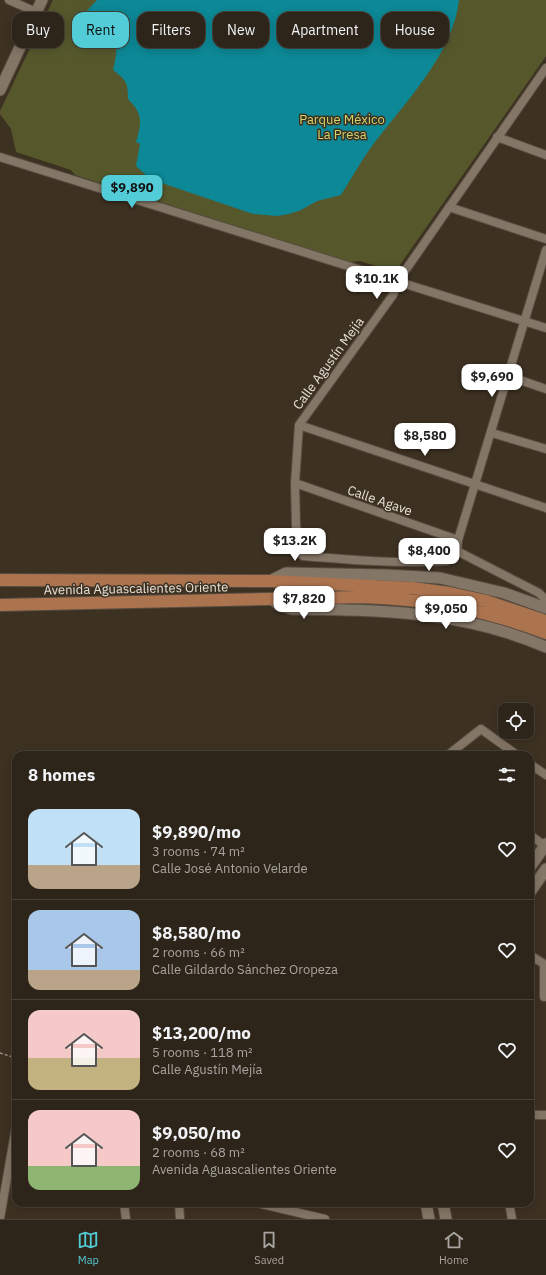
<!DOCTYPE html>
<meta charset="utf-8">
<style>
body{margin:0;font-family:"IBM Plex Sans",sans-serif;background:#362d23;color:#f1f3f6;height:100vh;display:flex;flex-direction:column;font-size:15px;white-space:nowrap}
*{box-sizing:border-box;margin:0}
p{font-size:13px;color:#a7a5a2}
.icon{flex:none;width:22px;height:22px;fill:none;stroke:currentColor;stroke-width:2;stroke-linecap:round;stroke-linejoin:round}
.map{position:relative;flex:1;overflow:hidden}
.sheet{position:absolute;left:12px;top:751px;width:522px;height:456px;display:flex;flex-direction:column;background:#2e251a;border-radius:12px;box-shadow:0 2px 10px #0003,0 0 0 1px #494239}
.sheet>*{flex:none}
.top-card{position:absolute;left:12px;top:12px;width:522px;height:36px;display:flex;gap:8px}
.tools{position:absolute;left:498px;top:703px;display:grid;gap:8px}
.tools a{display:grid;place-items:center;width:36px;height:36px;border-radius:8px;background:#2e251a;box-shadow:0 2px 10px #0003,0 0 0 1px #494239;font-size:20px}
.price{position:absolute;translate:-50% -34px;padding:0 9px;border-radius:8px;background:#fff;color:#222;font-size:13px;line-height:26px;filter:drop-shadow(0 1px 2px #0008)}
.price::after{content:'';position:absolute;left:50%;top:24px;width:12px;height:9px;margin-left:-6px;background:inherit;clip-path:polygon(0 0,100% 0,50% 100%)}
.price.on{background:#52ccd6;color:#111}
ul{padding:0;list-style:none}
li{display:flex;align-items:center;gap:12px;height:100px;padding:0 16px}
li+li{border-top:1px solid #494239}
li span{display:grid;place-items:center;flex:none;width:112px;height:80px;border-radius:12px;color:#555}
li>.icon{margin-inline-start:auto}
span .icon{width:48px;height:48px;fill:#fffc;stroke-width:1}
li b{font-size:17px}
h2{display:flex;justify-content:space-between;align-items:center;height:48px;padding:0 16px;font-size:17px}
.chip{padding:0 14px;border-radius:12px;background:#2e251a;box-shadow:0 2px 10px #0003,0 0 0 1px #494239;font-size:14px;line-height:36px}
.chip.on{background:#52ccd6;color:#111}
.tabs{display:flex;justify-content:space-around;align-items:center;height:56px;border-top:1px solid #494239;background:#2e251a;font-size:11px;color:#a7a5a2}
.tabs a{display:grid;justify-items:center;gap:2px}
.tabs .on{color:#52ccd6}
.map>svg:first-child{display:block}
</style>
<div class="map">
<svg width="546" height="1219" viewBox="0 0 546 1219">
<rect width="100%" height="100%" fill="#3d3122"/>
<path fill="#56582c" d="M53,0H546V56L395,272L360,261L349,262L75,175L71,170L16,152L11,129L0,114V111Z"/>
<path fill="#0d8896" d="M97,0H459C453,55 404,103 372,146C361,161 351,179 341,195L317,201L301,210L289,214L277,216L253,214L150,179L136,166L140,144L136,142C142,122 143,114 128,99C128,82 126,80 113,70C122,35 113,29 80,18Z"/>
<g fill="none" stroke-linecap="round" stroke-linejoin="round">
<g stroke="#574d40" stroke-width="10">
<path id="street" d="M9,0L36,12
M497,137L546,155
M0,157L546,328
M449,207L546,239
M508,376L546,389
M299,425L546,508
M492,433L546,449
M295,483L458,540
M457,551L447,561C399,564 351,560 303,556L296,526L295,483L299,425L393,295L398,281L546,68
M457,551L458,540L546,250
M457,551L539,593L546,600
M448,755L481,729L517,755
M530,764L546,775
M530,835L545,846
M530,955L544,964V997
M530,1115H546
M124,1203L126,1219
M179,1203L180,1219
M257,1203L325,1219
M509,1203L512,1219
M0,1218L16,1127"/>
</g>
<g stroke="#574d40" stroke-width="13">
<path id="secondary" d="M0,90L42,0
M270,581L286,573L385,575L440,578L504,593L546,608
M272,599L279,605L292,609C381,610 463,611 546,647
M530,867L546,844
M530,892L546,869
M426,1203L429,1219
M443,1203L446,1219"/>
</g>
<g stroke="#574d40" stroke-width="14">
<path id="primary" d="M0,580L270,581L412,588L450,593L486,601L546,621
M0,605L361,597C427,599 484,609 546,633"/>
</g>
<path stroke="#9a9085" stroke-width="1.5" stroke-dasharray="3 2" stroke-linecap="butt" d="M0,1053L16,1058"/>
<use href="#street" stroke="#847666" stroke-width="8"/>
<use href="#secondary" stroke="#847666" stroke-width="11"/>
<use href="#primary" stroke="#ac734f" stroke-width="12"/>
</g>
<g text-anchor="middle" stroke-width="3" stroke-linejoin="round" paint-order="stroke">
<g font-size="13" fill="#d0d46e" stroke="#3d3122">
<text x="342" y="124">Parque México<tspan x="342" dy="15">La Presa</tspan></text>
</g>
<g font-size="13" fill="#e9e1d8" stroke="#3d3122">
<text transform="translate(328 363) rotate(-54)" y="5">Calle Agustín Mejía</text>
<text transform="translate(380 500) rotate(19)" y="5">Calle Agave</text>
<text transform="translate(136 588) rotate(-1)" y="5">Avenida Aguascalientes Oriente</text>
</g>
</g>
</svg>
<div class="tools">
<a><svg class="icon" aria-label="locate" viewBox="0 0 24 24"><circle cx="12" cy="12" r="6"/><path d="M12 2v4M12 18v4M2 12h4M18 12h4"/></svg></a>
</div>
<b class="price on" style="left:132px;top:209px">$9,890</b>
<b class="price" style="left:377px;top:300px">$10.1K</b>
<b class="price" style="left:492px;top:398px">$9,690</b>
<b class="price" style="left:425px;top:457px">$8,580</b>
<b class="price" style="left:295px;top:562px">$13.2K</b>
<b class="price" style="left:429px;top:572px">$8,400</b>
<b class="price" style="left:304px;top:620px">$7,820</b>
<b class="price" style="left:446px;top:630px">$9,050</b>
<div class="top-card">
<a class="chip">Buy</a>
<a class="chip on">Rent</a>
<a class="chip">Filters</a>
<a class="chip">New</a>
<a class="chip">Apartment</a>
<a class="chip">House</a>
</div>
<section class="sheet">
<h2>8 homes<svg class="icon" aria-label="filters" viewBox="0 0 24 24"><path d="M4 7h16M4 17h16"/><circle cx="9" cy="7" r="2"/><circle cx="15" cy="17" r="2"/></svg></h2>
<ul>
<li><span style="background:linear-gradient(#bfe0f5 70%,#b9a48a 0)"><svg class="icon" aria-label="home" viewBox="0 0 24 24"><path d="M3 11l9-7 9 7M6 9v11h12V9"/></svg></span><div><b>$9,890/mo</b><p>3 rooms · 74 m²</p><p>Calle José Antonio Velarde</p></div><svg class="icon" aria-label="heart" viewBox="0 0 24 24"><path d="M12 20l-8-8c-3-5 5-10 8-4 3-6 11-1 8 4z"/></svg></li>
<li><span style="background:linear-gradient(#a9c7e8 75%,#b9a48a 0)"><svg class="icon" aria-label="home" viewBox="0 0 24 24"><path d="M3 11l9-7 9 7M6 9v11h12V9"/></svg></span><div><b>$8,580/mo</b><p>2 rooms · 66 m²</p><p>Calle Gildardo Sánchez Oropeza</p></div><svg class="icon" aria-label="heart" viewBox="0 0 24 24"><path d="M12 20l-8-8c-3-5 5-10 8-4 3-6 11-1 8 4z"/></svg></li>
<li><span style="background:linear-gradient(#f6c9c9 60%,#c2b280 0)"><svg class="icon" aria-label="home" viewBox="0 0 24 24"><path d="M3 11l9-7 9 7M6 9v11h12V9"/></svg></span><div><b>$13,200/mo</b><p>5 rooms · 118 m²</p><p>Calle Agustín Mejía</p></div><svg class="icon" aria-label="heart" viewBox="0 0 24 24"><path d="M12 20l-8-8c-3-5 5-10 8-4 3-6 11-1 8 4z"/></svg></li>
<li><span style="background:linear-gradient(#f6c9c9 70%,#8fb573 0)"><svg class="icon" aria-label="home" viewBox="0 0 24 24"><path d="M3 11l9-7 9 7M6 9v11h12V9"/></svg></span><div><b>$9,050/mo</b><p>2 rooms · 68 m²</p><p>Avenida Aguascalientes Oriente</p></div><svg class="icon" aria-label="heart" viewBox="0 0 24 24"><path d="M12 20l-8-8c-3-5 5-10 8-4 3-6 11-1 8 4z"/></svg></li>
</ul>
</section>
</div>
<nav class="tabs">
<a class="on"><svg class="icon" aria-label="map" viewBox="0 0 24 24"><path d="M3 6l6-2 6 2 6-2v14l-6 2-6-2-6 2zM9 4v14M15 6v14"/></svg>Map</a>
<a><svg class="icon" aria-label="saved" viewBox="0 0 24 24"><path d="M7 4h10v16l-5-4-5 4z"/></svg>Saved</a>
<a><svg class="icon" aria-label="home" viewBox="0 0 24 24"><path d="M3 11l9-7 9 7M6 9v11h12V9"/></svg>Home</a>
</nav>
